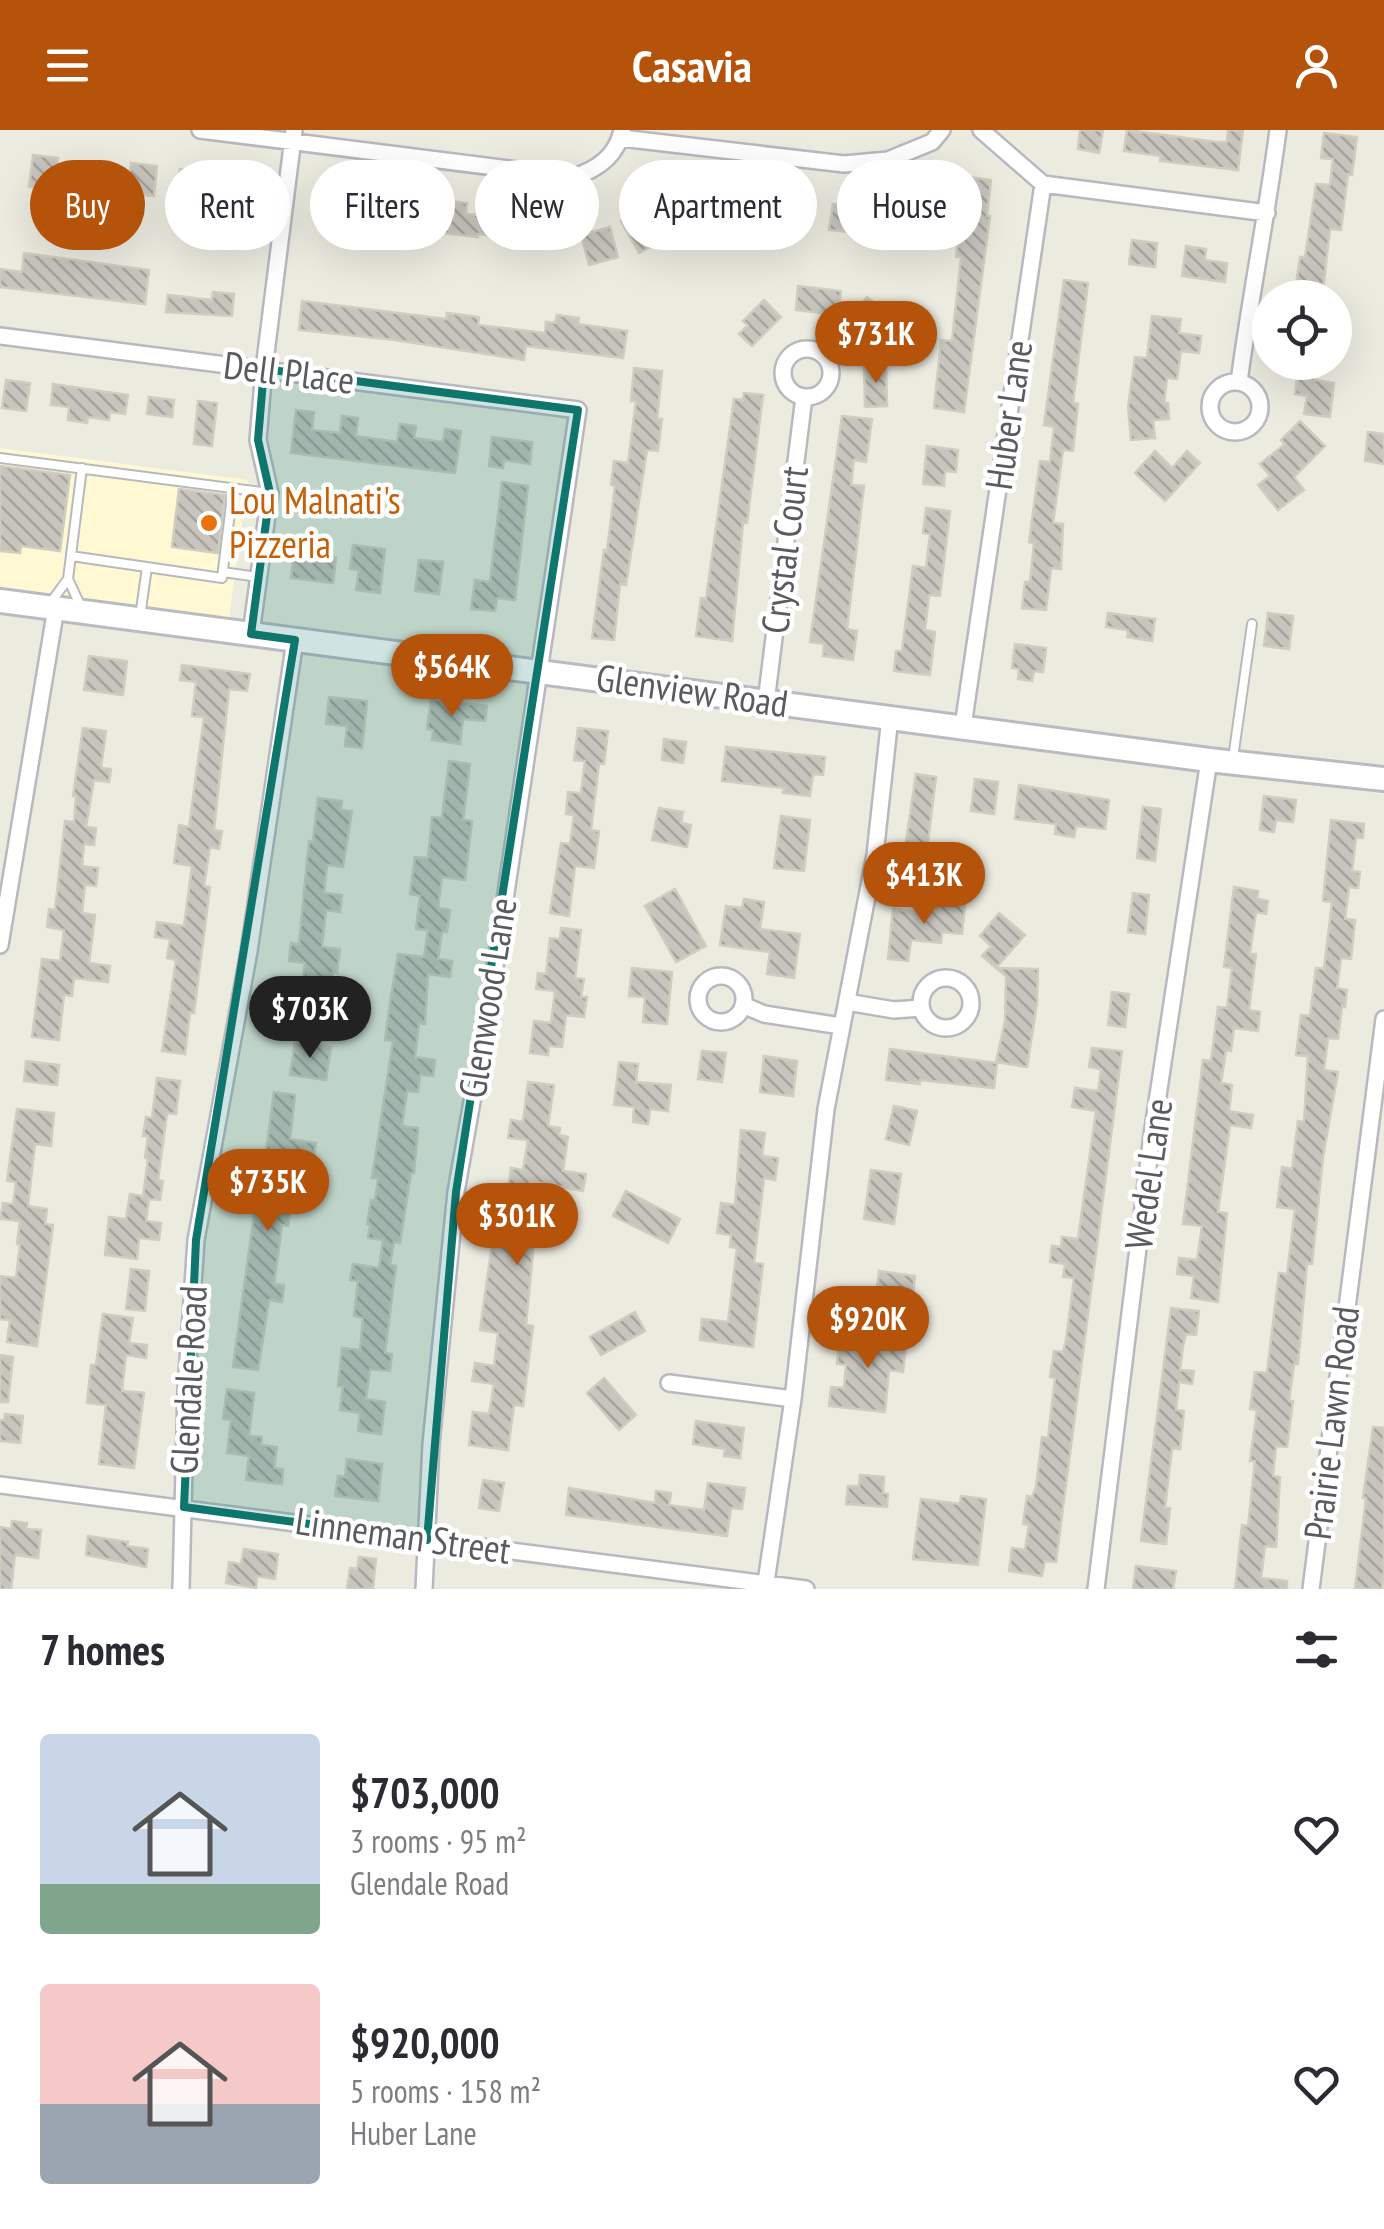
<!DOCTYPE html>
<meta charset="utf-8">
<style>
body{margin:0;font-family:"PT Sans Narrow",sans-serif;background:#f2f2f3;color:#2b2b33;height:100vh;display:flex;flex-direction:column;font-size:38px;white-space:nowrap}
*{box-sizing:border-box;margin:0}
p{font-size:32px;color:#7c7c81}
.icon{flex:none;width:55px;height:55px;fill:none;stroke:currentColor;stroke-width:2;stroke-linecap:round;stroke-linejoin:round}
.map{position:relative;height:1459px;overflow:hidden}
.side{display:flex;flex-direction:column;background:#fff;flex:1}
.side>*{flex:none}
.top-card{position:absolute;left:30px;top:30px;width:1325px;height:90px;display:flex;gap:20px}
.tools{position:absolute;left:1252px;top:150px;display:grid;gap:20px}
.tools a{display:grid;place-items:center;width:100px;height:100px;border-radius:50%;background:#fff;box-shadow:0 10px 40px #0002;font-size:50px}
.price{position:absolute;translate:-50% -85px;padding:0 22px;border-radius:35px;background:#b45309;color:#fff;font-size:32px;line-height:65px;filter:drop-shadow(0 2px 5px #0008)}
.price::after{content:'';position:absolute;left:50%;top:60px;width:30px;height:22px;margin-left:-15px;background:inherit;clip-path:polygon(0 0,100% 0,50% 100%)}
.price.on{background:#222;color:#fff}
ul{padding:0;list-style:none}
li{display:flex;align-items:center;gap:30px;height:250px;padding:0 40px}
li span{display:grid;place-items:center;flex:none;width:280px;height:200px;border-radius:10px;color:#555}
li>.icon{margin-inline-start:auto}
span .icon{width:120px;height:120px;fill:#fffc;stroke-width:1}
li b{font-size:42px}
h2{display:flex;justify-content:space-between;align-items:center;height:120px;padding:0 40px;font-size:42px}
.chip{padding:0 35px;border-radius:45px;background:#fff;box-shadow:0 10px 40px #0002;font-size:35px;line-height:90px}
.chip.on{background:#b45309;color:#fff}
header{display:flex;justify-content:space-between;align-items:center;height:130px;padding:0 40px;background:#b45309;color:#fff;font-size:45px;font-weight:700}
.map>svg:first-child{display:block}
</style>
<header><svg class="icon" aria-label="menu" viewBox="0 0 24 24"><path d="M4 6h16M4 12h16M4 18h16"/></svg>Casavia<svg class="icon" aria-label="person" viewBox="0 0 24 24"><circle cx="12" cy="8" r="4"/><path d="M4 21q1-7 8-7t8 7"/></svg></header>
<div class="map">
<svg width="1384" height="1459" viewBox="0 0 1384 1459">
<defs>
<pattern id="building-back-hatch" width="6" height="6" patternUnits="userSpaceOnUse" patternTransform="scale(2.5)"><rect width="6" height="6" fill="#c7c5bd"/><path d="M-1 5l2 2M0 0l6 6M5-1l2 2" fill="none" stroke="#a5a39d"/></pattern>
</defs>
<rect width="100%" height="100%" fill="#ecebe0"/>
<path fill="#fef9d3" d="M0,318L248,350L226,510L0,480Z"/>
<path fill="url(#building-back-hatch)" stroke="#d1cdbe" stroke-width="2.5" d="M1080,0H1103L1099,23L1078,19Z
M1127,0L1217,12H1227L1228,0H1243L1238,40L1160,31L1161,26L1124,21Z
M1324,3L1357,7L1352,45L1348,44L1341,100L1330,99L1322,168H1290L1292,154L1296,155L1300,127H1305L1316,54L1330,55L1333,29L1321,28Z
M33,25L58,28L55,54L68,56L65,74L52,72L54,60L29,57Z
M82,33L107,36L104,58L117,60L115,74L100,72L101,64L79,62Z
M131,33L157,36L154,66L127,63Z
M946,36L961,38V46L991,50L987,86H990L964,282L934,278L941,210L952,211L961,127H956L958,108L954,107L960,65L943,63Z
M180,39L206,42L203,60L178,57Z
M657,41L698,46L696,67L654,62Z
M229,45L258,48L252,105L234,103L236,81L226,80Z
M337,56L379,61L378,75L420,78L421,67L467,73L466,84L539,90L540,82L555,84L554,97L566,98L564,118L535,115L536,111L478,104V107L315,88L318,66L335,68Z
M731,59L806,68L802,100L779,97L780,88L749,84L748,93L727,90Z
M833,74L849,76L848,82L884,87L885,80L930,85L928,104L910,102L909,108L829,100Z
M649,76L663,102L656,106L660,112L639,123L621,91Z
M610,97L618,127L589,135L581,105Z
M1132,110L1157,113L1155,137L1129,134Z
M1186,116L1206,119L1205,130L1227,133L1225,152L1182,146Z
M24,123L149,140L145,174L0,157V139L22,142Z
M1064,150L1088,153L1073,273L1078,274L1073,321L1063,320L1053,393L1063,394L1061,439L1051,438L1046,480L1022,478L1025,452H1030L1034,413L1029,412L1040,331L1050,332L1054,297L1044,295Z
M798,156L841,161L838,185L796,180Z
M213,162L234,164L232,186L166,182L168,165L212,170Z
M867,167L898,193L878,218L846,193Z
M764,170L781,187L752,216L739,204L748,195L743,191Z
M302,171L446,189L447,183L479,187L478,195L545,203L546,192L555,193L557,185L579,188L578,194L627,201L623,228L526,216L524,230L395,210L299,200Z
M1152,186L1181,189L1179,203L1201,206L1199,223L1181,221L1177,249L1167,248L1164,273H1168L1169,289L1153,290L1155,308L1131,310L1128,277L1135,227L1147,228Z
M1299,232H1317L1315,250L1334,253L1330,287L1304,284L1307,266L1295,264Z
M886,235L887,276L865,277L864,236Z
M634,238L662,241L657,289H662L658,321L647,320L626,455L620,454L614,510L592,508L604,420L607,421L615,356L611,355L614,331L628,333L636,271H631Z
M6,250L30,253L26,281L2,278Z
M53,254L128,265L125,284L110,282L109,290L88,287L87,293L68,290L69,277L51,275Z
M744,263L763,265L747,393H743L732,511L696,506L701,468L706,469L734,269L743,270Z
M149,267L174,270L172,287L147,284Z
M198,271L217,273L212,316L194,314Z
M296,280L314,282L312,300L340,303L342,286L358,288L356,306L397,312L400,294L416,296L414,308L443,312L445,299L461,301L455,343L291,323Z
M842,286L872,289L866,332L854,330L851,355L864,356L847,499L857,501L853,530L823,526L824,514L810,512Z
M1300,291L1325,316L1294,347L1304,360L1278,380L1258,355L1270,346L1260,334L1285,314L1281,310Z
M1368,302L1384,304V334L1365,331Z
M492,307L532,312L530,334L504,330L503,338L489,336Z
M927,316L958,320L956,342L945,341L944,356L923,354Z
M1155,321L1172,338L1187,321L1200,333L1165,371L1135,343Z
M0,336L70,345L60,421L21,416L20,423L0,421Z
M502,352L528,356L515,470L497,468L495,481L471,479L475,450L490,452Z
M179,359L225,365L218,423L172,417Z
M926,378L950,381L940,466L929,465L925,500L935,502L930,545L894,541L896,521H902L913,436L926,438L930,404L923,403Z
M353,415L385,419L380,463L356,460L359,440L350,439Z
M294,422L336,427L333,453L291,448Z
M419,430L443,432L439,464L415,461Z
M1108,483L1155,489L1152,511L1127,507L1128,500L1106,497Z
M1268,483L1293,486L1289,519L1264,516Z
M1015,514L1046,518L1043,542L1034,541L1032,551L1018,549L1019,539L1012,538Z
M89,526L127,531L123,565L84,560Z
M182,535L250,544L247,561L229,559L214,700L222,701L219,719L210,717L204,756L210,757L194,883L190,882L185,924L162,921L176,830L167,828L170,809L155,807L157,792L184,796L192,736L174,733L179,695L189,697L204,587L192,586L196,552L180,550Z
M329,567L367,571L362,618L345,616L347,596L326,594Z
M431,569L487,576L485,591L463,589L460,614L432,610L433,600L427,599Z
M83,598L106,601L101,638L111,639L109,652L94,650L86,697L96,698L94,715L84,714L82,736L98,738L96,756L85,755L82,783L95,785L89,833L110,836L108,852L74,848L72,866L64,865L59,910L32,907L42,829L60,831L64,800L47,797L49,779L55,780L65,691L74,692L76,666H73Z
M578,598L608,601L604,634L599,633L591,700L599,701L594,738L575,736L569,786L550,783L561,713L570,714L574,685L566,684L568,662L581,663L585,631L574,630Z
M664,609L686,612L683,633L662,630Z
M726,617L825,627L823,645L813,644L810,666L783,663L784,658L722,651Z
M449,631L470,634L463,690L472,691L465,750L442,747L438,778L450,780L447,802H442L438,829L452,831L450,847L428,844L425,894L419,893L415,927L435,930L433,946L420,945L418,962L407,961L402,996L418,998L414,1043H411L400,1113L394,1112L390,1135L396,1136L385,1223L392,1224L390,1241L370,1239L366,1269L385,1272L381,1304L358,1301L360,1283L340,1280L343,1256H338L342,1218L360,1220L363,1188L354,1186L358,1151L350,1150L353,1134L379,1138L383,1110L368,1108L370,1095L367,1094L371,1070L375,1071L378,1048H372L393,911L385,910L390,873L398,824L424,827L428,800L416,799L420,766L410,764L415,727L428,728L432,687L442,688Z
M916,644L936,647L926,728L904,725Z
M975,649L998,652L994,684L971,681Z
M1019,655L1109,670L1105,699L1076,696L1074,707L1055,704L1056,694L1015,689Z
M1264,666L1296,670L1293,692L1276,690L1274,702L1260,700Z
M318,668L342,671L341,680L352,681L343,737L327,735L324,763L342,765L340,782L326,780L322,817L340,819L337,843L333,842L332,852L303,848L305,833L289,831L291,813L299,814L309,711H313Z
M1143,677L1161,679L1155,731L1137,728Z
M659,678L683,682L681,693L691,695L687,717L652,710Z
M781,686L810,690L804,741L774,738Z
M1331,690L1364,694L1363,708H1356L1352,741L1360,742L1358,758L1349,757L1345,789L1355,790L1351,829L1341,828L1337,858L1347,860L1345,877L1342,876L1338,909L1328,908L1324,940L1338,942L1323,1027L1312,1134L1307,1133L1298,1234H1294L1289,1271H1293L1287,1317L1276,1316L1273,1346L1280,1347L1276,1417L1265,1416L1261,1448L1287,1451V1459H1235L1242,1395L1248,1396L1255,1331H1250L1257,1280L1250,1279L1255,1242L1267,1243L1279,1143L1287,1144L1295,1079L1277,1077L1282,1037L1292,1039L1298,991L1304,992L1308,926L1296,925L1301,885L1310,886L1316,838L1324,839L1332,772L1323,771Z
M1234,757L1258,761L1257,769L1268,771L1266,784L1256,782L1250,824H1256L1249,880L1260,882L1258,901L1234,898L1231,921L1226,920L1221,953L1232,955L1229,981L1253,985L1251,998L1230,995L1218,1082L1227,1083L1218,1172L1191,1168L1194,1146L1177,1144L1179,1128L1197,1130L1202,1096L1183,1094L1203,930L1211,931L1218,877L1227,878L1232,838L1224,837Z
M675,759L706,816L676,832L645,776Z
M1133,763L1149,765L1145,804L1128,802Z
M744,769L764,772L760,799L800,804L794,848L767,844L770,822L720,815L726,776L742,778Z
M928,770L965,775L962,804L942,802L941,813L911,810L908,831L888,829L893,779L926,783Z
M999,783L1025,805L996,838L982,826L991,816L980,806Z
M561,798L581,800L575,848L584,849L581,867H587L584,887L566,885L562,917L549,916L548,925L530,923L534,891L551,893L555,861L536,859L538,843L546,844L550,808L560,809Z
M632,838L672,842L667,894L643,892L645,867L629,866Z
M996,838L1038,839L1037,873L1027,937L996,932L1005,891L1006,846Z
M287,855L309,858L304,901L281,899Z
M1112,862L1129,864L1125,897L1108,895Z
M295,912L331,917L326,950L290,945Z
M1092,918L1122,921L1056,1432L1045,1431L1042,1446L1009,1441L1012,1418L1025,1420L1029,1395L1023,1394L1027,1366L1032,1367L1036,1357L1042,1307L1048,1308L1055,1248L1050,1247L1054,1221L1063,1222L1066,1210L1074,1148L1063,1147L1065,1134L1050,1132L1052,1116L1061,1117L1062,1107L1078,1109L1096,981L1072,977L1075,958L1098,961L1101,939L1089,937Z
M890,919L997,933L994,958L920,950V954L886,950Z
M702,921L726,923L722,952L698,949Z
M764,926L797,931L793,966L760,962Z
M26,931L59,935L57,955L24,951Z
M619,932L638,934L636,952L671,955L668,981L650,979L648,994L633,992L634,977L614,975Z
M157,948L180,951L176,984L167,983L158,1050L163,1051L160,1070L149,1069L146,1091L161,1093L159,1110L139,1108L137,1129L105,1125L109,1087L126,1089L130,1064L143,1066L148,1029L145,1028L148,1006H143L146,987L152,988Z
M528,952L554,955L548,996L560,998L559,1005L568,1007L563,1041L586,1044L583,1061L530,1051L525,1090L536,1091L526,1195L533,1196L523,1276L514,1275L508,1320L469,1315L473,1282L489,1284L494,1254L472,1251L475,1233L494,1236L498,1203L480,1200L496,1086L504,1087L511,1038L523,1040L528,1010L508,1008L511,990L523,992Z
M274,962L295,965L290,1009L316,1013L313,1032L287,1028L279,1073L291,1075L288,1096L282,1095L274,1154L284,1155L282,1172L269,1170L258,1240L233,1237L256,1070L265,1072L269,1044H263Z
M894,976L917,981L909,1015L886,1009Z
M17,979L54,983L51,1016L35,1014L28,1076L47,1079L45,1094L53,1095L37,1216L7,1212L10,1190L0,1189V1146L16,1148L20,1114H17L20,1091L0,1089L3,1073L13,1074L16,1052L7,1051Z
M741,1000L765,1003L762,1026L778,1028L775,1050L764,1048L754,1133L763,1134L753,1217L700,1210L702,1189L728,1192L737,1118L730,1117L731,1105L717,1103L721,1073L735,1075Z
M871,1040L901,1044L894,1094L864,1089Z
M626,1061L680,1089L668,1113L613,1086Z
M131,1139L149,1141L145,1181L126,1179Z
M879,1141L915,1146L913,1162L877,1158Z
M1171,1178L1199,1181L1196,1205L1186,1204L1183,1216L1180,1240L1194,1241L1192,1254L1179,1252L1176,1280L1184,1281L1180,1319L1172,1318L1165,1378H1170L1166,1414L1141,1411Z
M635,1182L645,1201L601,1225L590,1207Z
M103,1184L133,1188L129,1213L147,1215L146,1228L126,1225L122,1261L144,1263L134,1338L99,1334L106,1275L87,1273L91,1235H96Z
M848,1202L907,1209L903,1242L889,1240L885,1282L829,1276L831,1257L844,1258L846,1235L837,1234L839,1213L846,1214Z
M0,1225L13,1227L8,1272H0Z
M604,1248L636,1285L619,1300L587,1263Z
M227,1259L254,1263L249,1306L262,1307L261,1315L277,1317L274,1338L283,1339L282,1354L246,1350L249,1326L227,1323L231,1290L223,1289Z
M5,1284L23,1286L20,1313L0,1311V1290H4Z
M696,1291L744,1298L740,1328L724,1326L725,1319L693,1314Z
M1373,1297L1384,1298V1441L1382,1459H1355L1366,1368H1363Z
M347,1329L382,1334L378,1371L335,1366L338,1346L345,1347Z
M860,1345L884,1347L883,1363L888,1364L887,1377L846,1374L848,1356H859Z
M483,1350L504,1353L499,1381L479,1378Z
M708,1353L745,1358L742,1379L731,1378L727,1406L566,1385L569,1358L655,1373L656,1361L671,1363L669,1375L704,1380Z
M961,1366L986,1369L978,1435L913,1429L921,1369L960,1374Z
M12,1391L27,1393L26,1399L41,1400L38,1428L15,1425L11,1459H0V1397L11,1399Z
M88,1406L128,1412L127,1416L148,1419L146,1437L86,1425Z
M244,1419L278,1424L275,1449L257,1446L256,1458L226,1453L229,1432L241,1434Z
M359,1427L376,1429L373,1459H347L350,1438L357,1439Z
M1136,1436L1176,1441L1173,1459H1133Z"/>
<g fill="none" stroke-linecap="round" stroke-linejoin="round">
<g stroke="#b8b9bf" stroke-width="12">
<path id="service" d="M0,328L270,363
M71,426L222,448L233,358
M223,442L258,447
M68,449L81,477
M51,472L68,449L82,338
M140,487L147,437
M1233,628L1252,494"/>
</g>
<g stroke="#b8b9bf" stroke-width="20">
<path id="minor" d="M200,0L573,47C596,40 617,26 622,0
M621,8L844,34L888,30L932,12L942,0
M1043,54L1267,83
M0,206L578,280L490,870L456,1062L431,1314L424,1459
M783 243a24 24 0 1 1 48 0a24 24 0 1 1-48 0Z
M1210 277a25 25 0 1 1 50 0a25 25 0 1 1-50 0Z
M1239,252C1250,168 1267,85 1278,0
M251,504L270,363L258,310L264,239L294,0
M766,572L804,267
M963,596L1043,54L981,0
M0,815L56,478
M698 869a23 23 0 1 1 46 0a23 23 0 1 1-46 0Z
M921 873a25 25 0 1 1 50 0a25 25 0 1 1-50 0Z
M847,872L894,880L921,878
M743,875L764,884L841,896
M669,1253L793,1269
M0,1355L806,1459
M181,1459L186,1260L196,1110L249,821L295,510
M765,1459L793,1269L826,979L875,725L890,587
M1096,1459L1152,1005L1209,630
M1311,1459L1384,889"/>
</g>
<g stroke="#b9bbc2" stroke-width="28">
<path id="secondary" d="M0,471L1209,630L1384,649"/>
</g>
<use href="#service" stroke="#fff" stroke-width="8"/>
<use href="#minor" stroke="#fff" stroke-width="15"/>
<use href="#secondary" stroke="#fff" stroke-width="22"/>
</g>
<path fill="#0f766e" fill-opacity="0.2" stroke="#0f766e" stroke-width="8" stroke-linejoin="round" d="M264,239L578,280L456,1062L427,1410L184,1377L196,1110L295,510L251,504L270,363L258,310Z"/>
<circle fill="#e8710a" stroke="#fff" stroke-width="4" cx="209" cy="393" r="10"/>
<g text-anchor="middle" stroke-width="9" stroke-linejoin="round" paint-order="stroke">
<g font-size="38" fill="#595b61" stroke="#fff">
<text transform="translate(289 243) rotate(7)" y="13">Dell Place</text>
<text transform="translate(1009 285) rotate(-82)" y="13">Huber Lane</text>
<text transform="translate(785 420) rotate(-83)" y="13">Crystal Court</text>
<text transform="translate(692 561) rotate(8)" y="13">Glenview Road</text>
<text transform="translate(488 868) rotate(-81)" y="13">Glenwood Lane</text>
<text transform="translate(1149 1044) rotate(-82)" y="13">Wedel Lane</text>
<text transform="translate(189 1250) rotate(-87)" y="13">Glendale Road</text>
<text transform="translate(1332 1293) rotate(-83)" y="13">Prairie Lawn Road</text>
<text transform="translate(403 1406) rotate(8)" y="13">Linneman Street</text>
</g>
<g font-size="38" fill="#c56008" stroke="#fff" text-anchor="start">
<text x="229" y="384">Lou Malnati's<tspan x="229" dy="44">Pizzeria</tspan></text>
</g>
</g>
</svg>
<div class="tools">
<a><svg class="icon" aria-label="locate" viewBox="0 0 24 24"><circle cx="12" cy="12" r="6"/><path d="M12 2v4M12 18v4M2 12h4M18 12h4"/></svg></a>
</div>
<b class="price" style="left:876px;top:256px">$731K</b>
<b class="price" style="left:452px;top:589px">$564K</b>
<b class="price" style="left:924px;top:797px">$413K</b>
<b class="price on" style="left:310px;top:931px">$703K</b>
<b class="price" style="left:268px;top:1104px">$735K</b>
<b class="price" style="left:517px;top:1138px">$301K</b>
<b class="price" style="left:868px;top:1241px">$920K</b>
<div class="top-card">
<a class="chip on">Buy</a>
<a class="chip">Rent</a>
<a class="chip">Filters</a>
<a class="chip">New</a>
<a class="chip">Apartment</a>
<a class="chip">House</a>
</div>
</div>
<section class="side">
<h2>7 homes<svg class="icon" aria-label="filters" viewBox="0 0 24 24"><path d="M4 7h16M4 17h16"/><circle cx="9" cy="7" r="2"/><circle cx="15" cy="17" r="2"/></svg></h2>
<ul>
<li><span style="background:linear-gradient(#c9d6e8 75%,#7fa58c 0)"><svg class="icon" aria-label="home" viewBox="0 0 24 24"><path d="M3 11l9-7 9 7M6 9v11h12V9"/></svg></span><div><b>$703,000</b><p>3 rooms · 95 m²</p><p>Glendale Road</p></div><svg class="icon" aria-label="heart" viewBox="0 0 24 24"><path d="M12 20l-8-8c-3-5 5-10 8-4 3-6 11-1 8 4z"/></svg></li>
<li><span style="background:linear-gradient(#f6c9c9 60%,#9aa5b1 0)"><svg class="icon" aria-label="home" viewBox="0 0 24 24"><path d="M3 11l9-7 9 7M6 9v11h12V9"/></svg></span><div><b>$920,000</b><p>5 rooms · 158 m²</p><p>Huber Lane</p></div><svg class="icon" aria-label="heart" viewBox="0 0 24 24"><path d="M12 20l-8-8c-3-5 5-10 8-4 3-6 11-1 8 4z"/></svg></li>
</ul>
</section>
